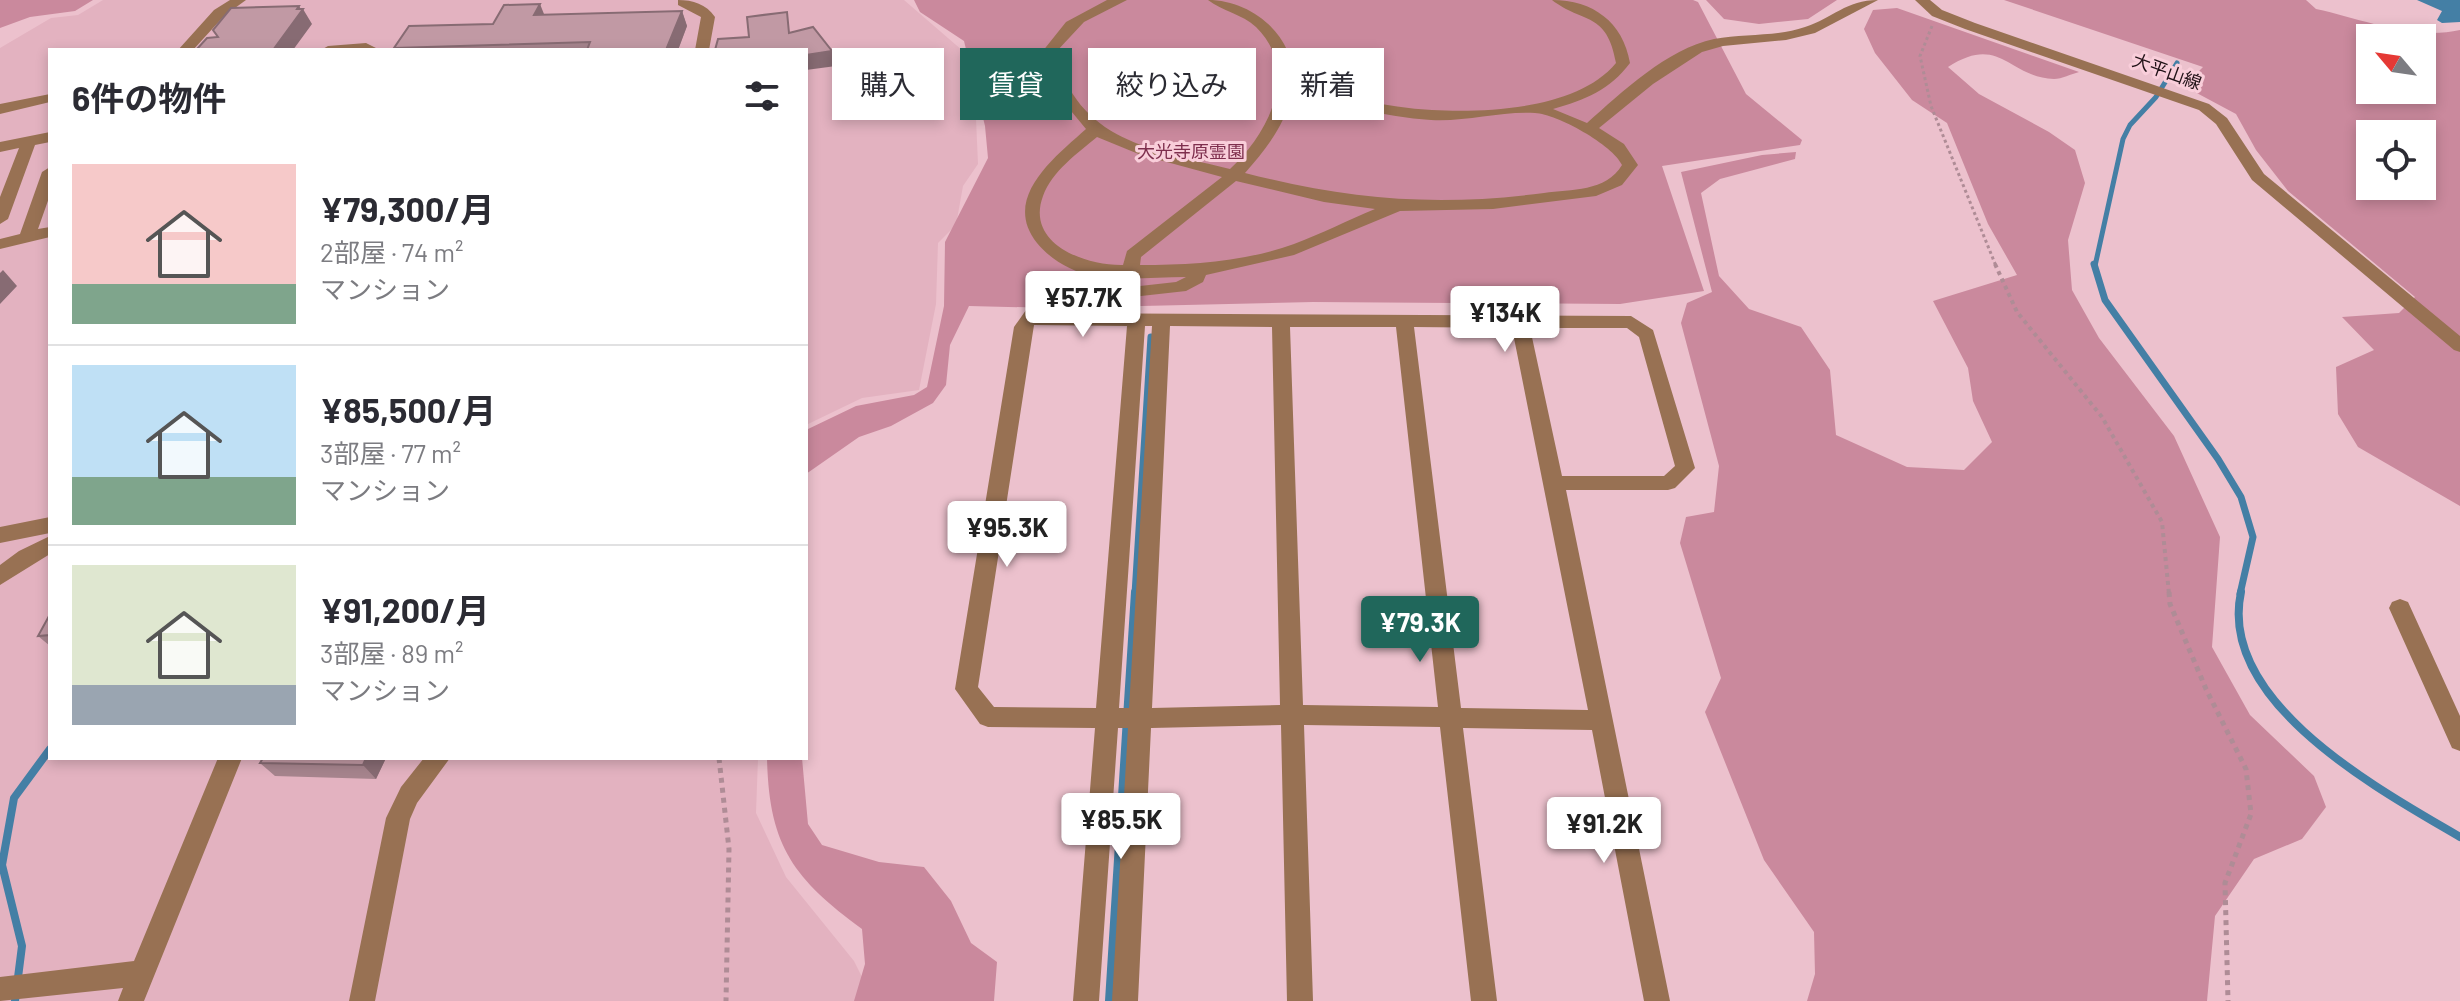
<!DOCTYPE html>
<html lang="ja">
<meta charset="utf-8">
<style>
body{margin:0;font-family:Barlow,"Noto Sans JP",sans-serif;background:#f7f7f7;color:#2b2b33;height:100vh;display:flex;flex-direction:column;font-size:30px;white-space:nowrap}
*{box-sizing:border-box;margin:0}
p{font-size:26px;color:#7c7c81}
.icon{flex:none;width:44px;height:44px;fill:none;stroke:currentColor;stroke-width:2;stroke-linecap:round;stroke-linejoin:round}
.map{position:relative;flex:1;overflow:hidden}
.drawer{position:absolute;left:48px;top:48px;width:760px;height:712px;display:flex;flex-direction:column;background:#fff;border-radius:0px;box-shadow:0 4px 12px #0003}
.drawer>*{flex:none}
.banner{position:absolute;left:832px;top:48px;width:760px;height:72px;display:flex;gap:16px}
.needle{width:52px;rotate:299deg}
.buttons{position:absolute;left:2356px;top:24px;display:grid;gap:16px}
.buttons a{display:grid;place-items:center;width:80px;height:80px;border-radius:0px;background:#fff;box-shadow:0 4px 12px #0003;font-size:40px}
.price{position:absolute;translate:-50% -68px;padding:0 18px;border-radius:8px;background:#fff;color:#222;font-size:26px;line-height:52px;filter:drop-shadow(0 2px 4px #0008)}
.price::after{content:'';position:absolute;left:50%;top:48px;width:24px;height:18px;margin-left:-12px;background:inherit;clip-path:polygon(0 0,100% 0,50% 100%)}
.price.active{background:#20675b;color:#fff}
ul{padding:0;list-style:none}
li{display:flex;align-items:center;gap:24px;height:200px;padding:0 24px}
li+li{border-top:2px solid #e1e1e2}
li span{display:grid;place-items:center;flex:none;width:224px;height:160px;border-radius:0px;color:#555}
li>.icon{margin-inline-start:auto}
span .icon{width:96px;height:96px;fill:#fffc;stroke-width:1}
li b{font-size:34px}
h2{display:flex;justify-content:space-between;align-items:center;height:96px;padding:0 24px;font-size:34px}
.tag{padding:0 28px;border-radius:0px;background:#fff;box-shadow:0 4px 12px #0003;font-size:28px;line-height:72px}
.tag.active{background:#20675b;color:#fff}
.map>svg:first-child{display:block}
</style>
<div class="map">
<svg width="2460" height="1001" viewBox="0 0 2460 1001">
<rect width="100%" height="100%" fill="#ecc1cd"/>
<path fill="#e3b2c0" d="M103,0H904L963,51L964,82L976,119L978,164L963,186L956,225L938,243L936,304L919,390L862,398L806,425V50H50V758H758L756,813L786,877L854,961L874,1001H0V48L51,18L78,15Z"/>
<path fill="#ca899d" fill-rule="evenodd" d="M0,0H93L75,11L30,17L0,28Z
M914,0H1693L1698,2L1746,94L1802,140L1800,145L1662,166L1704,291L1620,304L1313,302L1055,308L969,306L950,345L946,385L933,403L891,426L859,437L806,474V430L856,406L914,395L927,387L944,306L945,242L988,158L985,126L964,41L920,12Z
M1706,0H1837L1808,19L1759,24L1724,19Z
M2004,0H2306L2316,9C2363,19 2413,41 2460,30V506L2358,447L2338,414L2336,367L2374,350L2342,317L2399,313L2415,297L2288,191L2256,150L2236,114L2193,91L2194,76L2203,67ZM2370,38H2422V90H2370ZM2370,134H2422V186H2370Z
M1897,8L2079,72C2071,74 2062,79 2054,79C2008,77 2000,33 1948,67L1979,94L2049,132L2075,150L2085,183L2068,240L2072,290L2099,338L2174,436L2220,537L2212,647L2250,715L2314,776L2326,807L2302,839L2254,859L2215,916L2207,1001H1807L1815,974L1814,932L1764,860L1705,712L1721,678L1680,543L1686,517L1714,512L1719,466L1681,323L1687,303L1712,292L1681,172L1762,155L1796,152L1795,159L1720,179L1701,193L1719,276L1749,309L1801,327L1830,370L1836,435L1907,467L1964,470L1992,442L1973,401L1968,368L1933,301L2017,275L1988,224L1947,123L1912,100L1875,53L1864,29L1873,10Z
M767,758H802L808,824L822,845L879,862L924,867L951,901L971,943L997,962L994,1001H854L865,964L862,929C793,878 769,846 767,758Z"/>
<path fill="#447fa5" d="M2417,0H2460V22L2442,23L2437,20L2442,11Z"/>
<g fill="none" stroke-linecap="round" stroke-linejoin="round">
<path stroke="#447fa5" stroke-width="5" d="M2095,266L2123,139L2130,125L2156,97L2177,63"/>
<path stroke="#447fa5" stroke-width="7" d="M2094,264L2105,300L2218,459L2241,497L2253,537L2240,594
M1135,594L1151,337"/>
<path stroke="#447fa5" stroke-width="8" d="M2241,592C2217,703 2382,791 2460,837
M15,1001L22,946L2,865L14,798L50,749
M1109,1001L1135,592"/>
<path stroke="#af8c96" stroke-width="3" stroke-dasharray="3 3" stroke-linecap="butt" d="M1932,26L1920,56L1931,106L1996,266"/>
<path stroke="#af8c96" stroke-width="4" stroke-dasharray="4 4" stroke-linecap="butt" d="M1995,264L2017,312L2102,417L2162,522L2169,594"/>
<path stroke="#af8c96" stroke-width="5" stroke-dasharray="5 5" stroke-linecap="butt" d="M2169,592L2170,604L2206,689L2246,769L2251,814L2225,883L2228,1001
M719,758L729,849L726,1001"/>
<path fill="#987153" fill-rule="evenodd" d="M230,0H246L224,16L193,50H178L214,10Z
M678,0C693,0 706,4 715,17L709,50H695L701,17L678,5Z
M1107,0H1127L1084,22L1056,52C1076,141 1154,150 1230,169C1268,134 1301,71 1256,27C1242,14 1222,11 1208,0C1253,0 1298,38 1293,86C1338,94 1386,108 1432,110C1488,113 1578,109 1616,63C1607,11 1583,24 1552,0C1593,0 1623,22 1630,63C1610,90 1585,100 1553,109L1587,123C1622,92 1667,49 1714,39C1744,33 1776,37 1805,27C1833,18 1846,0 1878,0L1815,33L1786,40L1723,46L1702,52L1653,84L1599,128L1624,144L1638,165L1622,185L1596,196L1493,209L1400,211L1294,255L1206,275L1203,282L1186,291L1051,306L1042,313L1631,316L1653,330L1695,468L1675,488L1668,490H1566L1670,1001H1644L1592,730L1463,728L1497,1001H1471L1440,727L1304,725L1313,1001H1287L1281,725L1151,728L1138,1001H1112L1128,728H1118L1099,1001H1073L1095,728L988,727L980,724L955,689L1014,327L1031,303L1041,297L1176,282L1186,277C1156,277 1123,281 1094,276C1072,272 1051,260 1037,243C1001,198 1055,157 1086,129L1057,94L1042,52L1066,22ZM1291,95C1337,103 1384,117 1431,120C1466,122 1500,111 1535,113C1557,114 1613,145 1622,165C1606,192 1571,189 1544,193C1435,207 1351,200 1245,173C1265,150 1285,126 1291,95ZM1097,137L1141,155L1222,177L1127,251L1123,265C1086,266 1025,244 1043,196C1052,171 1078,153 1097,137ZM1236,181L1324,202L1375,209C1348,220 1321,234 1294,244C1244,262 1192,265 1140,265L1141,257ZM1034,325L1127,326L1096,708L994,707L978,687ZM1145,326H1152L1129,708H1119ZM1170,326L1272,327L1280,705L1152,708ZM1290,327H1396L1438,707L1303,705ZM1414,327L1512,328L1588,710L1461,708ZM1530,328H1627L1639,337L1675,466L1664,476H1562Z
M1915,0H1930L1942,10L1975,23L2209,104L2227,118L2264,174L2460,336V352L2454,350L2252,180L2216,124L2199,110L1965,29L1932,16Z
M366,43L380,50H321L328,46Z
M50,94V102L0,114V104Z
M50,132V142L35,145L8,219L0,224V197L19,148L0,152V142Z
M50,167V195L38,229L50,227V237L0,249V239L20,234L42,172Z
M50,517V533L0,543V527Z
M50,536V554L0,585V565L19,551Z
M2400,599L2408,602L2460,716V751L2452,748L2389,608L2392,602Z
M218,758H242L144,1001H118L123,988L0,1001V977L134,961Z
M424,758H450L417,803L410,819L375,1001H349L386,818L401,787Z"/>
</g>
<path fill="#a6848d" d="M682,11L687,26L678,50H395L394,48L493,24L544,15Z
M50,616V646L38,636Z
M386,758L376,779L275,776L260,763Z"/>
<path fill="#876b73" d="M540,4L546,19L534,15Z
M299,6L302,11L303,9L312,24L293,50H273Z
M682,11L687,26L678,50H666Z
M832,51L836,66L806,70V55Z
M3,270L17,286L0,304V273Z
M366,758H386L376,779L363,765Z"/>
<path fill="#c199a4" stroke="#876b73" stroke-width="2" d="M540,4L534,15L682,11L666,50H587L590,42L394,48L409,26L493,24L504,5Z
M299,6L297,9H303L273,50H196L207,38L218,37L213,30L231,8Z
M787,12L789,33L813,27L832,51L806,55V50H715L718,39L749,37L747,17Z
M49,616H50V635L38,636Z
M263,758H366L363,765L260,763Z"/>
<g text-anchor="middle" stroke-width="6" stroke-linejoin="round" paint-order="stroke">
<g font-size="18" fill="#211217" stroke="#f9ceda">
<text transform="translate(2167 72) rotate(20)" y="6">大平山線</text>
</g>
<g font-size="18" fill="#7e2e4d" stroke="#f9ceda">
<text x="1191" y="158">大光寺原霊園</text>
</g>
</g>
</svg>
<div class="buttons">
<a><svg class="needle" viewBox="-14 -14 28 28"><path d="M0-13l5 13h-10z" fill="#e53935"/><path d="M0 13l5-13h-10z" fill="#7c7c81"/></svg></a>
<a><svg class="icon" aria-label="locate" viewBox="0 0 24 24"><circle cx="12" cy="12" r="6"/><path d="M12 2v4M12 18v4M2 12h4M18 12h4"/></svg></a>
</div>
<b class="price" style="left:1083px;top:339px">¥57.7K</b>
<b class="price" style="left:1505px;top:354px">¥134K</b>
<b class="price" style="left:1007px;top:569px">¥95.3K</b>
<b class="price active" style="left:1420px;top:664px">¥79.3K</b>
<b class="price" style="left:1121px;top:861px">¥85.5K</b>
<b class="price" style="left:1604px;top:865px">¥91.2K</b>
<div class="banner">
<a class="tag">購入</a>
<a class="tag active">賃貸</a>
<a class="tag">絞り込み</a>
<a class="tag">新着</a>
</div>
<section class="drawer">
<h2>6件の物件<svg class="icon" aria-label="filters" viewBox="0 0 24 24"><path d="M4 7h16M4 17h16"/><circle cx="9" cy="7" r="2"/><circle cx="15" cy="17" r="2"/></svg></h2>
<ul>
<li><span style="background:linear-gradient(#f6c9c9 75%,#7fa58c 0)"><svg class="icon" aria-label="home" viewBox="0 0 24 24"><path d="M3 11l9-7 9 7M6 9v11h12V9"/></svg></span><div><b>¥79,300/月</b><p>2部屋 · 74 m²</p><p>マンション</p></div></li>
<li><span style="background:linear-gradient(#bfe0f5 70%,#7fa58c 0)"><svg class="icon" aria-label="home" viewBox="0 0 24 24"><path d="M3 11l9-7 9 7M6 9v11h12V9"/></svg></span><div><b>¥85,500/月</b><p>3部屋 · 77 m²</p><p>マンション</p></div></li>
<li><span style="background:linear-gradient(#dfe7d0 75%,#9aa5b1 0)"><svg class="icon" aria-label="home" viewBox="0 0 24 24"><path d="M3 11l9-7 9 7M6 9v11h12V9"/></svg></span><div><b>¥91,200/月</b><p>3部屋 · 89 m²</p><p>マンション</p></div></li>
</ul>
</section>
</div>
